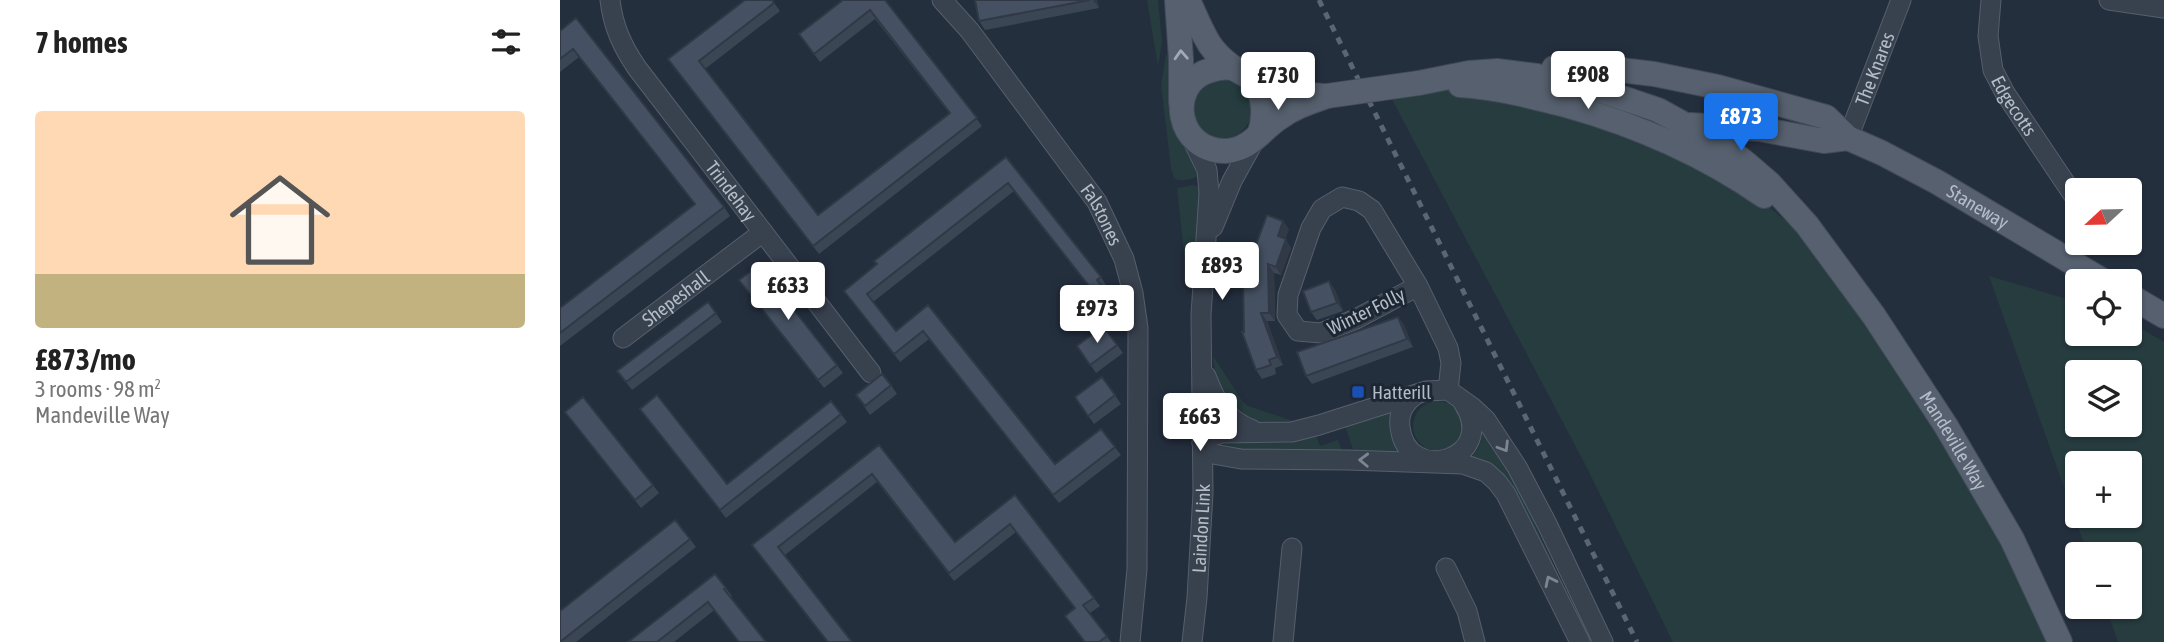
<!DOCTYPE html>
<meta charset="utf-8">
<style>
body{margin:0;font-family:"Asap Condensed",sans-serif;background:#f2f2f2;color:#222;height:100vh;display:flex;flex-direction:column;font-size:26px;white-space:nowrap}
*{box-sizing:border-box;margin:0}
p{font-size:23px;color:#767676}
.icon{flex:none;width:38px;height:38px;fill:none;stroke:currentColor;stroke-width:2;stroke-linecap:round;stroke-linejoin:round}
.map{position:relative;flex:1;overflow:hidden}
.sheet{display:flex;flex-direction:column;background:#fff;width:560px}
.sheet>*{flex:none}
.needle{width:46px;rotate:248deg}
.fabs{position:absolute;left:1505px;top:178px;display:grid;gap:14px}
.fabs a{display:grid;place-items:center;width:77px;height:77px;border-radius:7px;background:#fff;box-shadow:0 2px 5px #0004;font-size:35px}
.price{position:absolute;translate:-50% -60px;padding:0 16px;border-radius:7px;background:#fff;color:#222;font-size:23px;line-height:46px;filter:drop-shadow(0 2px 4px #0008)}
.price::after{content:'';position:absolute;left:50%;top:42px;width:21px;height:16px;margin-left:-10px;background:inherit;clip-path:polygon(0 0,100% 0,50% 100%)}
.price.on{background:#1a73e8;color:#fff}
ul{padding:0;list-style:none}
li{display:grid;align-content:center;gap:14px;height:371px;padding:0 35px}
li+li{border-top:2px solid #e0e0e0}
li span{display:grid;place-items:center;height:217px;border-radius:7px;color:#555}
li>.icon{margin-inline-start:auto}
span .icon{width:126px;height:126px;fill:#fffc;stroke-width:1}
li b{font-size:30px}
h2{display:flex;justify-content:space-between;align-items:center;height:84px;padding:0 35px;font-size:30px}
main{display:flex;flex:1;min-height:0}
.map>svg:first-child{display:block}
</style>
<main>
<section class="sheet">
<h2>7 homes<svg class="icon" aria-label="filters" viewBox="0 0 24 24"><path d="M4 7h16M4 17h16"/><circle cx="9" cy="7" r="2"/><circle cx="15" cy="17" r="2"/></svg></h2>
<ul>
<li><span style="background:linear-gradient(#ffd9b3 75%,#c2b280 0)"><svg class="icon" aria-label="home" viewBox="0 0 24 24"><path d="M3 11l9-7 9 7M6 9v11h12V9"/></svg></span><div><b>£873/mo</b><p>3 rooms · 98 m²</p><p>Mandeville Way</p></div></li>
</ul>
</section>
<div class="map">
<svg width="1604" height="642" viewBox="0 0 1604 642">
<rect width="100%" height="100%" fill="#242f3e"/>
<path fill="#263c3f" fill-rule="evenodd" d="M587,0H598L602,42L598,66Z
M609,54L611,120L639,169L638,176C631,180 620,182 614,178L611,168L601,85L606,55Z
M634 109a29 29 0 1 1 58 0a29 29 0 1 1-58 0Z
M917,86L1154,164L1267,253L1314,316L1500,642H1113L1026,466L826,88Z
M634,185L641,188L632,280H627L617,188Z
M1429,276L1517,302V334H1570V322L1604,342V642H1558L1546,607H1570V555H1528ZM1517,373H1570V425H1517ZM1517,464H1570V516H1517Z
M653,356L683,402L688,406L733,421L734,423C725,424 715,425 706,424C673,419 655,386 653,356Z
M853 426a25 25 0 1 1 50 0a25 25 0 1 1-50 0Z
M830,411V434L837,453L794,452L785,426Z
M924,431L954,479L1027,637L1024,638L951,483L943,475L912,457L918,448Z
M756,435L760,446L778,440L782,451L667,450L662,445L667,442L729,443Z"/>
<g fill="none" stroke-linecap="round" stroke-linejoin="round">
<g stroke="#565f6c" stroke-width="21">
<g id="minor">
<path id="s1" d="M50,0C53,26 62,46 77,68L311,373"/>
<path id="s2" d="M382,0L410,31L537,202L564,259L573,293L578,328L577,569L570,642"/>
<path id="s3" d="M1431,0L1428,36L1433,70L1445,93L1516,199"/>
<path d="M1549,0L1604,8"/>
<path id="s4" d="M1288,138L1341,0"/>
<path d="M653,227L672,181L694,141"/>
<path d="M858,286L796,319L761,333L738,331L727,315L728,295L751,228L762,209L782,197L799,201L812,210L858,286L888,348L891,363L888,390"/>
<path id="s5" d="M63,338L203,232"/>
<path d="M646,376C656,403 665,419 693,430"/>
<path d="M855,395C844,403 838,413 840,427C847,487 939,459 904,404"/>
<path d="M642,443L647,438L662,433L732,432L759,425L866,391L888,390L912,407L926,420L957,467L987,524L1043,642"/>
<path d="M642,443L646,450L653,454L681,459L788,460L903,464L926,472L937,482L946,494L1020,642"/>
<path d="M886,568L907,611L915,642"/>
<path id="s6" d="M632,642L637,598L643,493L641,315L649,193L647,170L632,139"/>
<path d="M723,642L732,548"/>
</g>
</g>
<g stroke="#414a57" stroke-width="26">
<g id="major">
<path d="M617,0L621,59V102"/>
<path d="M628,0C635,15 641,31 650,45C674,79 724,93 763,96"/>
<path id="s7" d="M994,68L1060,70L1094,74L1158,87L1266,117L1288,138L1322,153L1377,182L1545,282"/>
<path id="s8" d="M859,83L909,73L937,71L977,76L1042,91L1098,110L1165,147L1187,164L1209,183L1247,225L1314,316L1386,426L1452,539L1500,642"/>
<path d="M900,85C935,87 970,96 1005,105C1077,125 1142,153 1204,196"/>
<path d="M1130,125L1199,129L1264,141L1288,138"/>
<path d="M699,135C713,98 691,55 648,71C606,85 616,152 666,151C690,150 701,130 719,118C734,107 750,102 767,96"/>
<path d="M1570,296L1604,316"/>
</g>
</g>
<use href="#minor" stroke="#38414e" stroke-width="19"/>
<use href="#major" stroke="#56606e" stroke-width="24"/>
<path stroke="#5a6575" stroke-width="5" stroke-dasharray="7 7" stroke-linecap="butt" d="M759,0L1077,642"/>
<g stroke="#414a57" stroke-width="26" stroke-linecap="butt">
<path id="major-bridge" d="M767,96L859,83"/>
</g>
<use href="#major-bridge" stroke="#56606e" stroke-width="24"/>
</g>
<path fill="#3b4654" d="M212,0L220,11L145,69L258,215L389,113L315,19L260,62L239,34L325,0L422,126L259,254L114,68Z
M415,0H537L539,8L425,30L419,21Z
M0,31L164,207L170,216L0,346V308L135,204L19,57L0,72Z
M446,157L541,277L546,285L543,288L554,302L541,313L523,290L529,286L454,191L313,302L336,331L368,305L495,464L541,429L561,455L499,503L369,339L340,362L284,291Z
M729,229L725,239L731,248L721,275L714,273L715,321H707L723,365L715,368L716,374L702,379L696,370L684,332L683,280Z
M179,280L277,365L283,373L264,388Z
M769,281L775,290L783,311L757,320L751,312Z
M148,302L162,322L72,390L57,371Z
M838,317L844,325L853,347L752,384L746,376Z
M543,326L563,353L536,373L517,346Z
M542,377L561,404L534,424L515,397Z
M331,385L337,394L310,415L296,395Z
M271,401L287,422L166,518L80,409L167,484Z
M5,412L93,485L99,493L81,508Z
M319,445L395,542L455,495L540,606L530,613L551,642H525L515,609L456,532L394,581L317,482L225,555L292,642H267L192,545Z
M130,539L136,547L16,642H0Z
M155,574L172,596L114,642H68Z"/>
<path fill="#303945" d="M533,0H537L539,8Z
M723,221L729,229L723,245L718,236Z
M726,239L731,248L721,275L716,267Z
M708,264L714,273L715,321L709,313Z
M769,281L775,290L783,311L777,303Z
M701,313L707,321L723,365L717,357Z
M838,317L844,325L853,347L847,339Z"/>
<path fill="#455162" stroke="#303945" stroke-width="2" d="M185,0H212L214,3L139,61L258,215L390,113L310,10L254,54L239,34L283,0H325L417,118L253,246L108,59Z
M415,0H530L419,21Z
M16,18L164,207L0,333V308L135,204L13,49L0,59V31Z
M446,157L541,277L537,280L548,294L535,305L523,290L529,286L448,183L307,294L336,331L368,305L495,464L541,429L555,447L493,495L363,331L334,354L284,291L317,264L314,261Z
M707,215L723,221L718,236L726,239L716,267L708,264L709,313H701L717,357L709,360L711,365L696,370L682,332H684L683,280Z
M199,265L277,365L258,380L179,280Z
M769,281L777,303L751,312L743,291Z
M148,302L156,313L66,382L57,371Z
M838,317L847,339L746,376L737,352Z
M543,326L557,345L530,365L517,346Z
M322,374L331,385L305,406L296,395Z
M542,377L555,395L528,416L515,397Z
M97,395L167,484L271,401L281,414L160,510L80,409Z
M23,397L93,485L75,500L5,412Z
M319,445L395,542L455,495L534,598L523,605L547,636L539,642H525L505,616L515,608L450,524L389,573L312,474L218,547L292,642H268L192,545Z
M115,520L130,539L0,642V611Z
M155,574L166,588L164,589L206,642H179L148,602L97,642H68Z"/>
<defs><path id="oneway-chevron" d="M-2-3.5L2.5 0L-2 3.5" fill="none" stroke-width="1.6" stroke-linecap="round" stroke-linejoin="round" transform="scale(1.75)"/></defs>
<use stroke="#a1aab7" href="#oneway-chevron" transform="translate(621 55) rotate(-93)"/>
<g stroke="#7c8592">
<use href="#oneway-chevron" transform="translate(944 447) rotate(58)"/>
<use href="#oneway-chevron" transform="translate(804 460) rotate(-178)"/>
<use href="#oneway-chevron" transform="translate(990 581) rotate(-116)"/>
</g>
<rect fill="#1a4fb4" stroke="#1d2633" stroke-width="2.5" x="791" y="385" width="14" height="14" rx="3.5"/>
<g text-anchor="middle" stroke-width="6" stroke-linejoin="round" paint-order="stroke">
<g font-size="19" fill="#b4bcc9" stroke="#1d2633">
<text dy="7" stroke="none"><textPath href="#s4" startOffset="74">The Knares</textPath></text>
<text dy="7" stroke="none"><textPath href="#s3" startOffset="112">Edgecotts</textPath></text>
<text dy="7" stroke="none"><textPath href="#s1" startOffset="229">Trindehay</textPath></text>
<text dy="7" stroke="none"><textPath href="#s7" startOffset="455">Staneway</textPath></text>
<text dy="7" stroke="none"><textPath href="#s2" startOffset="268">Falstones</textPath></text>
<text dy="7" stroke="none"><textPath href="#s5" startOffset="66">Shepeshall</textPath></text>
<text transform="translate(806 311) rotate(-26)" y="7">Winter Folly</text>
<text dy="7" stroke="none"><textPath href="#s8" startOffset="696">Mandeville Way</textPath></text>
<text dy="7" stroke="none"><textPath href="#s6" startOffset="114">Laindon Link</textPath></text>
</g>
<g font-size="19" fill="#b4bcc9" stroke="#1d2633" text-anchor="start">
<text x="812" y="399">Hatterill</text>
</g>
</g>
</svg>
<div class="fabs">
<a><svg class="needle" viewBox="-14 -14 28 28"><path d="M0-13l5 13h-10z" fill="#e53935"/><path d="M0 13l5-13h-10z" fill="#767676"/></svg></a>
<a><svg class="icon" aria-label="locate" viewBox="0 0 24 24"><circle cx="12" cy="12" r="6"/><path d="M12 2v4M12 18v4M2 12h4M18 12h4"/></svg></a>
<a><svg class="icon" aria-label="layers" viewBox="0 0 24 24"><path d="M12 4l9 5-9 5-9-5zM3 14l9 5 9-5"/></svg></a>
<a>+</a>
<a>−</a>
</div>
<b class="price" style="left:1028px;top:111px">£908</b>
<b class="price" style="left:718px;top:112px">£730</b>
<b class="price on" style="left:1181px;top:153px">£873</b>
<b class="price" style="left:662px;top:302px">£893</b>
<b class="price" style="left:228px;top:322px">£633</b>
<b class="price" style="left:537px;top:345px">£973</b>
<b class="price" style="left:640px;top:453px">£663</b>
</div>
</main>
